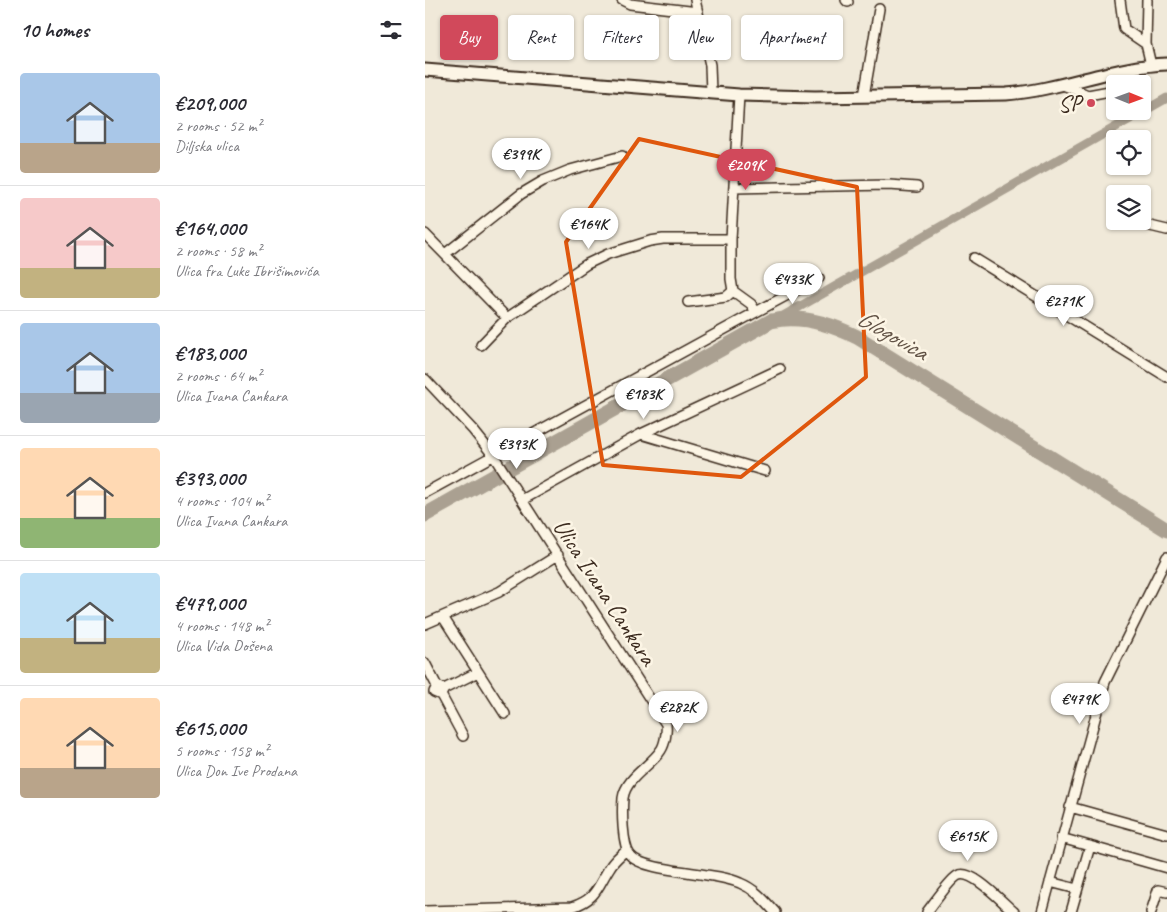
<!DOCTYPE html>
<meta charset="utf-8">
<style>
body{margin:0;font-family:Caveat,sans-serif;background:#f7f7f7;color:#2b2b33;height:100vh;display:flex;flex-direction:column;font-size:19px;white-space:nowrap}
*{box-sizing:border-box;margin:0}
p{font-size:16px;color:#7c7c81}
.icon{flex:none;width:28px;height:28px;fill:none;stroke:currentColor;stroke-width:2;stroke-linecap:round;stroke-linejoin:round}
.map{position:relative;flex:1;overflow:hidden}
.details{display:flex;flex-direction:column;background:#fff;width:425px}
.details>*{flex:none}
.top-card{position:absolute;left:15px;top:15px;width:475px;height:45px;display:flex;gap:10px}
.needle{width:32px;rotate:91deg}
.fabs{position:absolute;left:681px;top:75px;display:grid;gap:10px}
.fabs a{display:grid;place-items:center;width:45px;height:45px;border-radius:5px;background:#fff;box-shadow:0 1px 4px #0004;font-size:25px}
.price{position:absolute;translate:-50% -42px;padding:0 11px;border-radius:18px;background:#fff;color:#222;font-size:16px;line-height:32px;filter:drop-shadow(0 1px 2px #0008)}
.price::after{content:'';position:absolute;left:50%;top:30px;width:15px;height:11px;margin-left:-8px;background:inherit;clip-path:polygon(0 0,100% 0,50% 100%)}
.price.active{background:#d1495b;color:#fff}
ul{padding:0;list-style:none}
li{display:flex;align-items:center;gap:15px;height:125px;padding:0 20px}
li+li{border-top:1px solid #e1e1e2}
li span{display:grid;place-items:center;flex:none;width:140px;height:100px;border-radius:5px;color:#555}
li>.icon{margin-inline-start:auto}
span .icon{width:60px;height:60px;fill:#fffc;stroke-width:1}
li b{font-size:21px}
h2{display:flex;justify-content:space-between;align-items:center;height:60px;padding:0 20px;font-size:21px}
.tag{padding:0 18px;border-radius:5px;background:#fff;box-shadow:0 1px 4px #0004;font-size:18px;line-height:45px}
.tag.active{background:#d1495b;color:#fff}
main{display:flex;flex:1;min-height:0}
.map>svg:first-child{display:block}
</style>
<main>
<section class="details">
<h2>10 homes<svg class="icon" aria-label="filters" viewBox="0 0 24 24"><path d="M4 7h16M4 17h16"/><circle cx="9" cy="7" r="2"/><circle cx="15" cy="17" r="2"/></svg></h2>
<ul>
<li><span style="background:linear-gradient(#a9c7e8 70%,#b9a48a 0)"><svg class="icon" aria-label="home" viewBox="0 0 24 24"><path d="M3 11l9-7 9 7M6 9v11h12V9"/></svg></span><div><b>€209,000</b><p>2 rooms · 52 m²</p><p>Diljska ulica</p></div></li>
<li><span style="background:linear-gradient(#f6c9c9 70%,#c2b280 0)"><svg class="icon" aria-label="home" viewBox="0 0 24 24"><path d="M3 11l9-7 9 7M6 9v11h12V9"/></svg></span><div><b>€164,000</b><p>2 rooms · 58 m²</p><p>Ulica fra Luke Ibrišimovića</p></div></li>
<li><span style="background:linear-gradient(#a9c7e8 70%,#9aa5b1 0)"><svg class="icon" aria-label="home" viewBox="0 0 24 24"><path d="M3 11l9-7 9 7M6 9v11h12V9"/></svg></span><div><b>€183,000</b><p>2 rooms · 64 m²</p><p>Ulica Ivana Cankara</p></div></li>
<li><span style="background:linear-gradient(#ffd9b3 70%,#8fb573 0)"><svg class="icon" aria-label="home" viewBox="0 0 24 24"><path d="M3 11l9-7 9 7M6 9v11h12V9"/></svg></span><div><b>€393,000</b><p>4 rooms · 104 m²</p><p>Ulica Ivana Cankara</p></div></li>
<li><span style="background:linear-gradient(#bfe0f5 65%,#c2b280 0)"><svg class="icon" aria-label="home" viewBox="0 0 24 24"><path d="M3 11l9-7 9 7M6 9v11h12V9"/></svg></span><div><b>€479,000</b><p>4 rooms · 148 m²</p><p>Ulica Vida Došena</p></div></li>
<li><span style="background:linear-gradient(#ffd9b3 70%,#b9a48a 0)"><svg class="icon" aria-label="home" viewBox="0 0 24 24"><path d="M3 11l9-7 9 7M6 9v11h12V9"/></svg></span><div><b>€615,000</b><p>5 rooms · 158 m²</p><p>Ulica Don Ive Prodana</p></div></li>
</ul>
</section>
<div class="map">
<svg width="742" height="912" viewBox="0 0 742 912">
<rect width="100%" height="100%" fill="#f0e9d9"/>
<filter id="ink" filterUnits="userSpaceOnUse"><feTurbulence type="fractalNoise" baseFrequency=".02" numOctaves="2"/><feDisplacementMap in="SourceGraphic" scale="10" xChannelSelector="R" yChannelSelector="G"/><feConvolveMatrix kernelMatrix="1 2 1 2 8 2 1 2 1" color-interpolation-filters="sRGB"/></filter>
<g filter="url(#ink)">
<g fill="none" stroke-linecap="round" stroke-linejoin="round">
<path stroke="#aaa091" stroke-width="9" d="M 353,319 L 742,98"/>
<path stroke="#aaa091" stroke-width="15" d="M 0,515 L 346,321 C 375,314 406,324 432,337 L 742,530"/>
<defs>
<path id="minor" d="M 197,0 L 205,4 L 273,12
M 270,0 L 285,65 L 286,92
M 421,0 L 423,2
M 695,0 L 699,29 L 721,44
M 722,0 L 721,44 L 726,65
M 699,84 L 708,68
M 638,85 L 663,95 L 690,90
M 439,96 L 454,9
M 309,188 L 464,185 L 492,187
M 721,225 L 742,230
M 0,234 L 82,318
M 20,254 L 96,194 L 118,181 L 145,170 L 197,156
M 549,258 L 742,377
M 308,291 L 306,279 L 306,239 L 314,95
M 263,302 L 301,297 L 308,291
M 331,312 L 394,278
M 56,345 L 82,318 L 162,264 L 183,254 L 225,241 L 238,239 L 306,239
M 0,379 L 48,430 L 68,455 L 241,724 C 242,732 240,744 236,750 C 226,766 201,777 198,798 C 197,811 197,844 205,855 C 219,873 290,871 315,883 C 330,889 339,900 350,912
M 216,434 L 340,471
M 0,493 L 331,312 L 326,304 L 308,291
M 97,500 L 216,434 L 355,369
M 18,617 L 80,714
M 0,624 L 74,592 L 133,555
M 0,663 L 12,686
M 19,689 L 53,672
M 16,695 L 9,692 L 12,686 L 19,689 L 16,695 L 38,736
M 645,807 L 742,834
M 636,838 L 742,868
M 625,882 L 652,889
M 0,911 L 147,907 C 172,899 172,887 185,867 C 189,860 196,855 202,849
M 502,912 C 509,903 524,881 532,876 C 546,867 578,903 589,912
M 617,912 L 680,682 L 742,557
M 646,912 L 665,846
M 726,912 L 733,890 L 742,892"/>
<path id="major" d="M 0,70 L 314,95 L 390,97 L 581,94 C 636,90 688,66 742,64"/>
</defs>
<use href="#minor" stroke="#3b2a1e" stroke-width="12"/>
<use href="#major" stroke="#3b2a1e" stroke-width="15"/>
<use href="#minor" stroke="#fcf5e5" stroke-width="9"/>
<use href="#major" stroke="#fcf5e5" stroke-width="11"/>
</g>
</g>
<path fill="none" stroke="#df570d" stroke-width="4" stroke-linejoin="round" d="M 214,139 L 432,187 L 441,377 L 316,477 L 178,465 L 141,242 Z"/>
<circle fill="#d1495b" stroke="#fcf5e5" stroke-width="2" cx="666" cy="103" r="5"/>
<g text-anchor="middle" stroke-width="5" stroke-linejoin="round" paint-order="stroke">
<g font-size="24" fill="#3b2a1e" stroke="#fcf5e5" text-anchor="end">
<text x="656" y="111">SP</text>
</g>
<g font-size="24" fill="#3b2a1e" stroke="#fcf5e5">
<text transform="translate(180 592) rotate(57)" y="8">Ulica Ivana Cankara</text>
</g>
<g font-size="25" font-style="italic" fill="#625346" stroke="#fcf5e5">
<text transform="translate(468 334) rotate(30)" y="9">Glogovica</text>
</g>
</g>
</svg>
<div class="fabs">
<a><svg class="needle" viewBox="-14 -14 28 28"><path d="M0-13l5 13h-10z" fill="#e53935"/><path d="M0 13l5-13h-10z" fill="#7c7c81"/></svg></a>
<a><svg class="icon" aria-label="locate" viewBox="0 0 24 24"><circle cx="12" cy="12" r="6"/><path d="M12 2v4M12 18v4M2 12h4M18 12h4"/></svg></a>
<a><svg class="icon" aria-label="layers" viewBox="0 0 24 24"><path d="M12 4l9 5-9 5-9-5zM3 14l9 5 9-5"/></svg></a>
</div>
<b class="price" style="left:96px;top:180px">€399K</b>
<b class="price active" style="left:321px;top:191px">€209K</b>
<b class="price" style="left:164px;top:250px">€164K</b>
<b class="price" style="left:368px;top:305px">€433K</b>
<b class="price" style="left:639px;top:327px">€271K</b>
<b class="price" style="left:219px;top:420px">€183K</b>
<b class="price" style="left:92px;top:470px">€393K</b>
<b class="price" style="left:655px;top:725px">€479K</b>
<b class="price" style="left:253px;top:733px">€282K</b>
<b class="price" style="left:543px;top:862px">€615K</b>
<div class="top-card">
<a class="tag active">Buy</a>
<a class="tag">Rent</a>
<a class="tag">Filters</a>
<a class="tag">New</a>
<a class="tag">Apartment</a>
</div>
</div>
</main>
